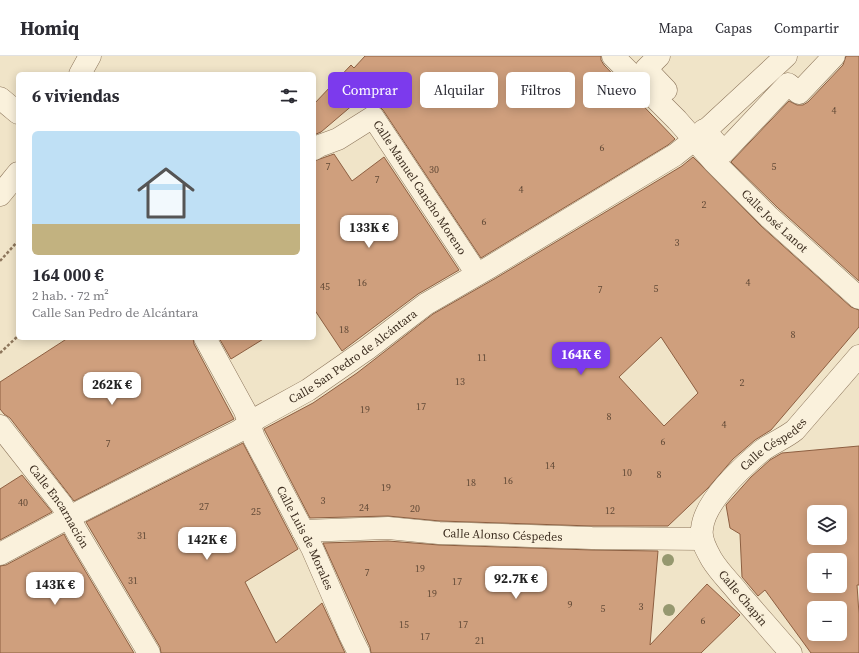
<!DOCTYPE html>
<html lang="es">
<meta charset="utf-8">
<style>
body{margin:0;font-family:"Source Serif 4",serif;background:#f7f7f7;color:#2b2b33;height:100vh;display:flex;flex-direction:column;font-size:15px;white-space:nowrap}
*{box-sizing:border-box;margin:0}
p{font-size:13px;color:#7c7c81}
.icon{flex:none;width:22px;height:22px;fill:none;stroke:currentColor;stroke-width:2;stroke-linecap:round;stroke-linejoin:round}
.map{position:relative;flex:1;overflow:hidden}
.details{position:absolute;left:16px;top:16px;width:300px;height:268px;display:flex;flex-direction:column;background:#fff;border-radius:6px;box-shadow:0 2px 10px #0003}
.details>*{flex:none}
.top-card{position:absolute;left:328px;top:16px;width:380px;height:36px;display:flex;gap:8px}
.fabs{position:absolute;left:807px;top:449px;display:grid;gap:8px}
.fabs a{display:grid;place-items:center;width:40px;height:40px;border-radius:6px;background:#fff;box-shadow:0 2px 10px #0003;font-size:20px}
.price{position:absolute;translate:-50% -34px;padding:0 9px;border-radius:8px;background:#fff;color:#222;font-size:13px;line-height:26px;filter:drop-shadow(0 1px 2px #0008)}
.price::after{content:'';position:absolute;left:50%;top:24px;width:12px;height:9px;margin-left:-6px;background:inherit;clip-path:polygon(0 0,100% 0,50% 100%)}
.price.current{background:#7c3aed;color:#fff}
ul{padding:0;list-style:none}
li{display:grid;align-content:center;gap:8px;height:212px;padding:0 16px}
li span{display:grid;place-items:center;height:124px;border-radius:6px;color:#555}
li>.icon{margin-inline-start:auto}
span .icon{width:72px;height:72px;fill:#fffc;stroke-width:1}
li b{font-size:17px}
h2{display:flex;justify-content:space-between;align-items:center;height:48px;padding:0 16px;font-size:17px}
.chip{padding:0 14px;border-radius:6px;background:#fff;box-shadow:0 2px 10px #0003;font-size:14px;line-height:36px}
.chip.current{background:#7c3aed;color:#fff}
header{display:flex;align-items:center;gap:24px;box-sizing:border-box;height:56px;padding:0 20px;background:#fff;border-bottom:1px solid #e1e1e2}
header strong{font-size:19px}
nav{display:flex;gap:22px;margin-inline-start:auto;font-size:14px}
.map>svg:first-child{display:block}
</style>
<header>
<strong>Homiq</strong>
<nav><a>Mapa</a><a>Capas</a><a>Compartir</a></nav>
</header>
<div class="map">
<svg width="859" height="597" viewBox="0 0 859 597">
<rect width="100%" height="100%" fill="#f0e4c8"/>
<path fill="#cf9f7d" stroke="#8d5f41" fill-rule="evenodd" d="M 365,0 L 601,0 L 601,4 L 604,9 L 675,83 L 668,89 L 481,202 L 383,54 L 374,45 L 369,49 L 361,42 L 321,76 L 314,79 L 314,48 L 351,9 L 354,12 Z
M 846,0 L 859,0 L 859,225 L 778,152 L 731,106 L 789,45 L 797,49 L 803,49 L 808,46 L 843,9 Z
M 334,98 L 352,125 L 384,101 L 459,214 L 418,238 L 342,295 L 314,253 L 314,105 Z
M 693,101 L 761,170 L 851,251 L 859,254 L 859,271 L 771,374 L 755,384 L 733,403 L 708,432 L 668,470 L 592,470 L 440,465 L 388,460 L 310,462 L 264,373 L 313,347 L 357,317 L 433,258 L 496,222 L 682,110 ZM 661,281 L 698,337 L 664,370 L 619,321 Z
M 68,282 L 193,282 L 194,288 L 234,363 L 74,445 L 10,362 L 4,358 L 0,353 L 0,326 Z
M 219,282 L 265,282 L 231,303 Z
M 243,387 L 298,493 L 245,526 L 276,587 L 322,547 L 345,597 L 161,597 L 160,591 L 86,466 Z
M 859,390 L 859,529 L 857,529 L 859,558 L 859,597 L 811,597 L 765,534 L 758,540 L 742,521 L 740,478 L 730,472 L 726,449 L 751,421 L 770,404 L 782,397 ZM 814,456 L 840,456 L 840,482 L 814,482 ZM 814,504 L 840,504 L 840,530 L 814,530 ZM 814,552 L 840,552 L 840,578 L 814,578 Z
M 22,419 L 52,456 L 0,484 L 0,433 Z
M 64,478 L 67,484 L 134,597 L 0,597 L 0,510 L 6,509 Z
M 388,485 L 439,489 L 592,494 L 658,495 L 650,589 L 707,528 L 740,559 L 701,597 L 371,597 L 370,591 L 323,487 Z"/>
<g fill="none" stroke-linecap="round" stroke-linejoin="round">
<defs>
<g id="minor">
<path id="s1" d="M 613,0 L 677,64 L 714,106 L 769,161 L 859,242"/>
<path d="M 659,0 L 646,13 L 666,34"/>
<path d="M 80,18 L 90,0"/>
<path d="M 0,42 L 18,57"/>
<path d="M 704,74 L 724,96 L 788,28 L 799,37 L 834,0"/>
<path id="s2" d="M 314,93 L 319,90 L 338,83 L 373,61 L 477,218"/>
<path d="M 0,139 L 18,117"/>
<path id="s3" d="M 205,282 L 245,355 L 254,382 L 312,492 L 350,579 L 359,597"/>
<path id="s4" d="M 0,370 L 62,449 L 78,478 L 149,597"/>
<path id="s5" d="M 303,475 L 388,472 L 439,477 L 592,482 L 702,483"/>
<path id="s6" d="M 0,498 L 69,461 L 239,375 L 259,361 L 308,334 L 367,293 L 426,248 L 490,211 L 675,99 L 705,75 L 786,0"/>
<path id="s7" d="M 791,597 C 774,578 758,559 741,540 C 732,528 720,517 712,504 C 707,495 700,484 702,473 C 704,447 739,414 759,397 C 769,388 784,383 795,374 L 859,300"/>
</g>
</defs>
<use href="#minor" stroke="#8d765c" stroke-width="23"/>
<path stroke="#8d765c" stroke-width="2.5" stroke-dasharray="3 2" stroke-linecap="butt" d="M 0,205 L 18,185
M 0,297 L 18,280"/>
<use href="#minor" stroke="#faf1dc" stroke-width="22"/>
</g>
<g fill="#96986f">
<circle cx="668" cy="504" r="6"/>
<circle cx="669" cy="554" r="6"/>
</g>
<g text-anchor="middle" stroke-width="3.5" stroke-linejoin="round" paint-order="stroke">
<g font-size="10" fill="#624a37">
<text x="834" y="58">4</text>
<text x="602" y="95">6</text>
<text x="328" y="114">7</text>
<text x="774" y="114">5</text>
<text x="434" y="117">30</text>
<text x="377" y="127">7</text>
<text x="521" y="137">4</text>
<text x="704" y="152">2</text>
<text x="484" y="169">6</text>
<text x="677" y="190">3</text>
<text x="362" y="230">16</text>
<text x="748" y="230">4</text>
<text x="325" y="234">45</text>
<text x="656" y="236">5</text>
<text x="600" y="237">7</text>
<text x="344" y="277">18</text>
<text x="793" y="282">8</text>
<text x="482" y="305">11</text>
<text x="460" y="329">13</text>
<text x="742" y="330">2</text>
<text x="421" y="354">17</text>
<text x="365" y="357">19</text>
<text x="609" y="364">8</text>
<text x="724" y="372">4</text>
<text x="663" y="389">6</text>
<text x="108" y="391">7</text>
<text x="550" y="413">14</text>
<text x="627" y="420">10</text>
<text x="659" y="422">8</text>
<text x="508" y="428">16</text>
<text x="471" y="430">18</text>
<text x="386" y="435">19</text>
<text x="323" y="448">3</text>
<text x="23" y="450">40</text>
<text x="204" y="454">27</text>
<text x="364" y="455">24</text>
<text x="415" y="456">20</text>
<text x="610" y="458">12</text>
<text x="256" y="459">25</text>
<text x="142" y="483">31</text>
<text x="420" y="516">19</text>
<text x="367" y="520">7</text>
<text x="133" y="528">31</text>
<text x="457" y="529">17</text>
<text x="432" y="541">19</text>
<text x="570" y="552">9</text>
<text x="641" y="554">3</text>
<text x="603" y="556">5</text>
<text x="703" y="568">6</text>
<text x="404" y="572">15</text>
<text x="463" y="572">17</text>
<text x="425" y="584">17</text>
<text x="480" y="588">21</text>
</g>
<g font-size="12" fill="#3d2e20" stroke="#f7eed8">
<text dy="4" stroke="none"><textPath href="#s2" startOffset="152">Calle Manuel Cancho Moreno</textPath></text>
<text dy="4" stroke="none"><textPath href="#s1" startOffset="231">Calle José Lanot</textPath></text>
<text dy="4" stroke="none"><textPath href="#s6" startOffset="405">Calle San Pedro de Alcántara</textPath></text>
<text dy="4" stroke="none"><textPath href="#s7" startOffset="269">Calle Céspedes</textPath></text>
<text dy="4" stroke="none"><textPath href="#s4" startOffset="100">Calle Encarnación</textPath></text>
<text dy="4" stroke="none"><textPath href="#s5" startOffset="200">Calle Alonso Céspedes</textPath></text>
<text dy="4" stroke="none"><textPath href="#s3" startOffset="224">Calle Luis de Morales</textPath></text>
<text transform="translate(743 542) rotate(50)" y="4">Calle Chapín</text>
</g>
</g>
</svg>
<div class="fabs">
<a><svg class="icon" aria-label="layers" viewBox="0 0 24 24"><path d="M12 4l9 5-9 5-9-5zM3 14l9 5 9-5"/></svg></a>
<a>+</a>
<a>−</a>
</div>
<b class="price" style="left:369px;top:193px">133K €</b>
<b class="price current" style="left:581px;top:320px">164K €</b>
<b class="price" style="left:112px;top:350px">262K €</b>
<b class="price" style="left:207px;top:505px">142K €</b>
<b class="price" style="left:516px;top:544px">92.7K €</b>
<b class="price" style="left:55px;top:550px">143K €</b>
<div class="top-card">
<a class="chip current">Comprar</a>
<a class="chip">Alquilar</a>
<a class="chip">Filtros</a>
<a class="chip">Nuevo</a>
</div>
<section class="details">
<h2>6 viviendas<svg class="icon" aria-label="filters" viewBox="0 0 24 24"><path d="M4 7h16M4 17h16"/><circle cx="9" cy="7" r="2"/><circle cx="15" cy="17" r="2"/></svg></h2>
<ul>
<li><span style="background:linear-gradient(#bfe0f5 75%,#c2b280 0)"><svg class="icon" aria-label="home" viewBox="0 0 24 24"><path d="M3 11l9-7 9 7M6 9v11h12V9"/></svg></span><div><b>164 000 €</b><p>2 hab. · 72 m²</p><p>Calle San Pedro de Alcántara</p></div></li>
</ul>
</section>
</div>
